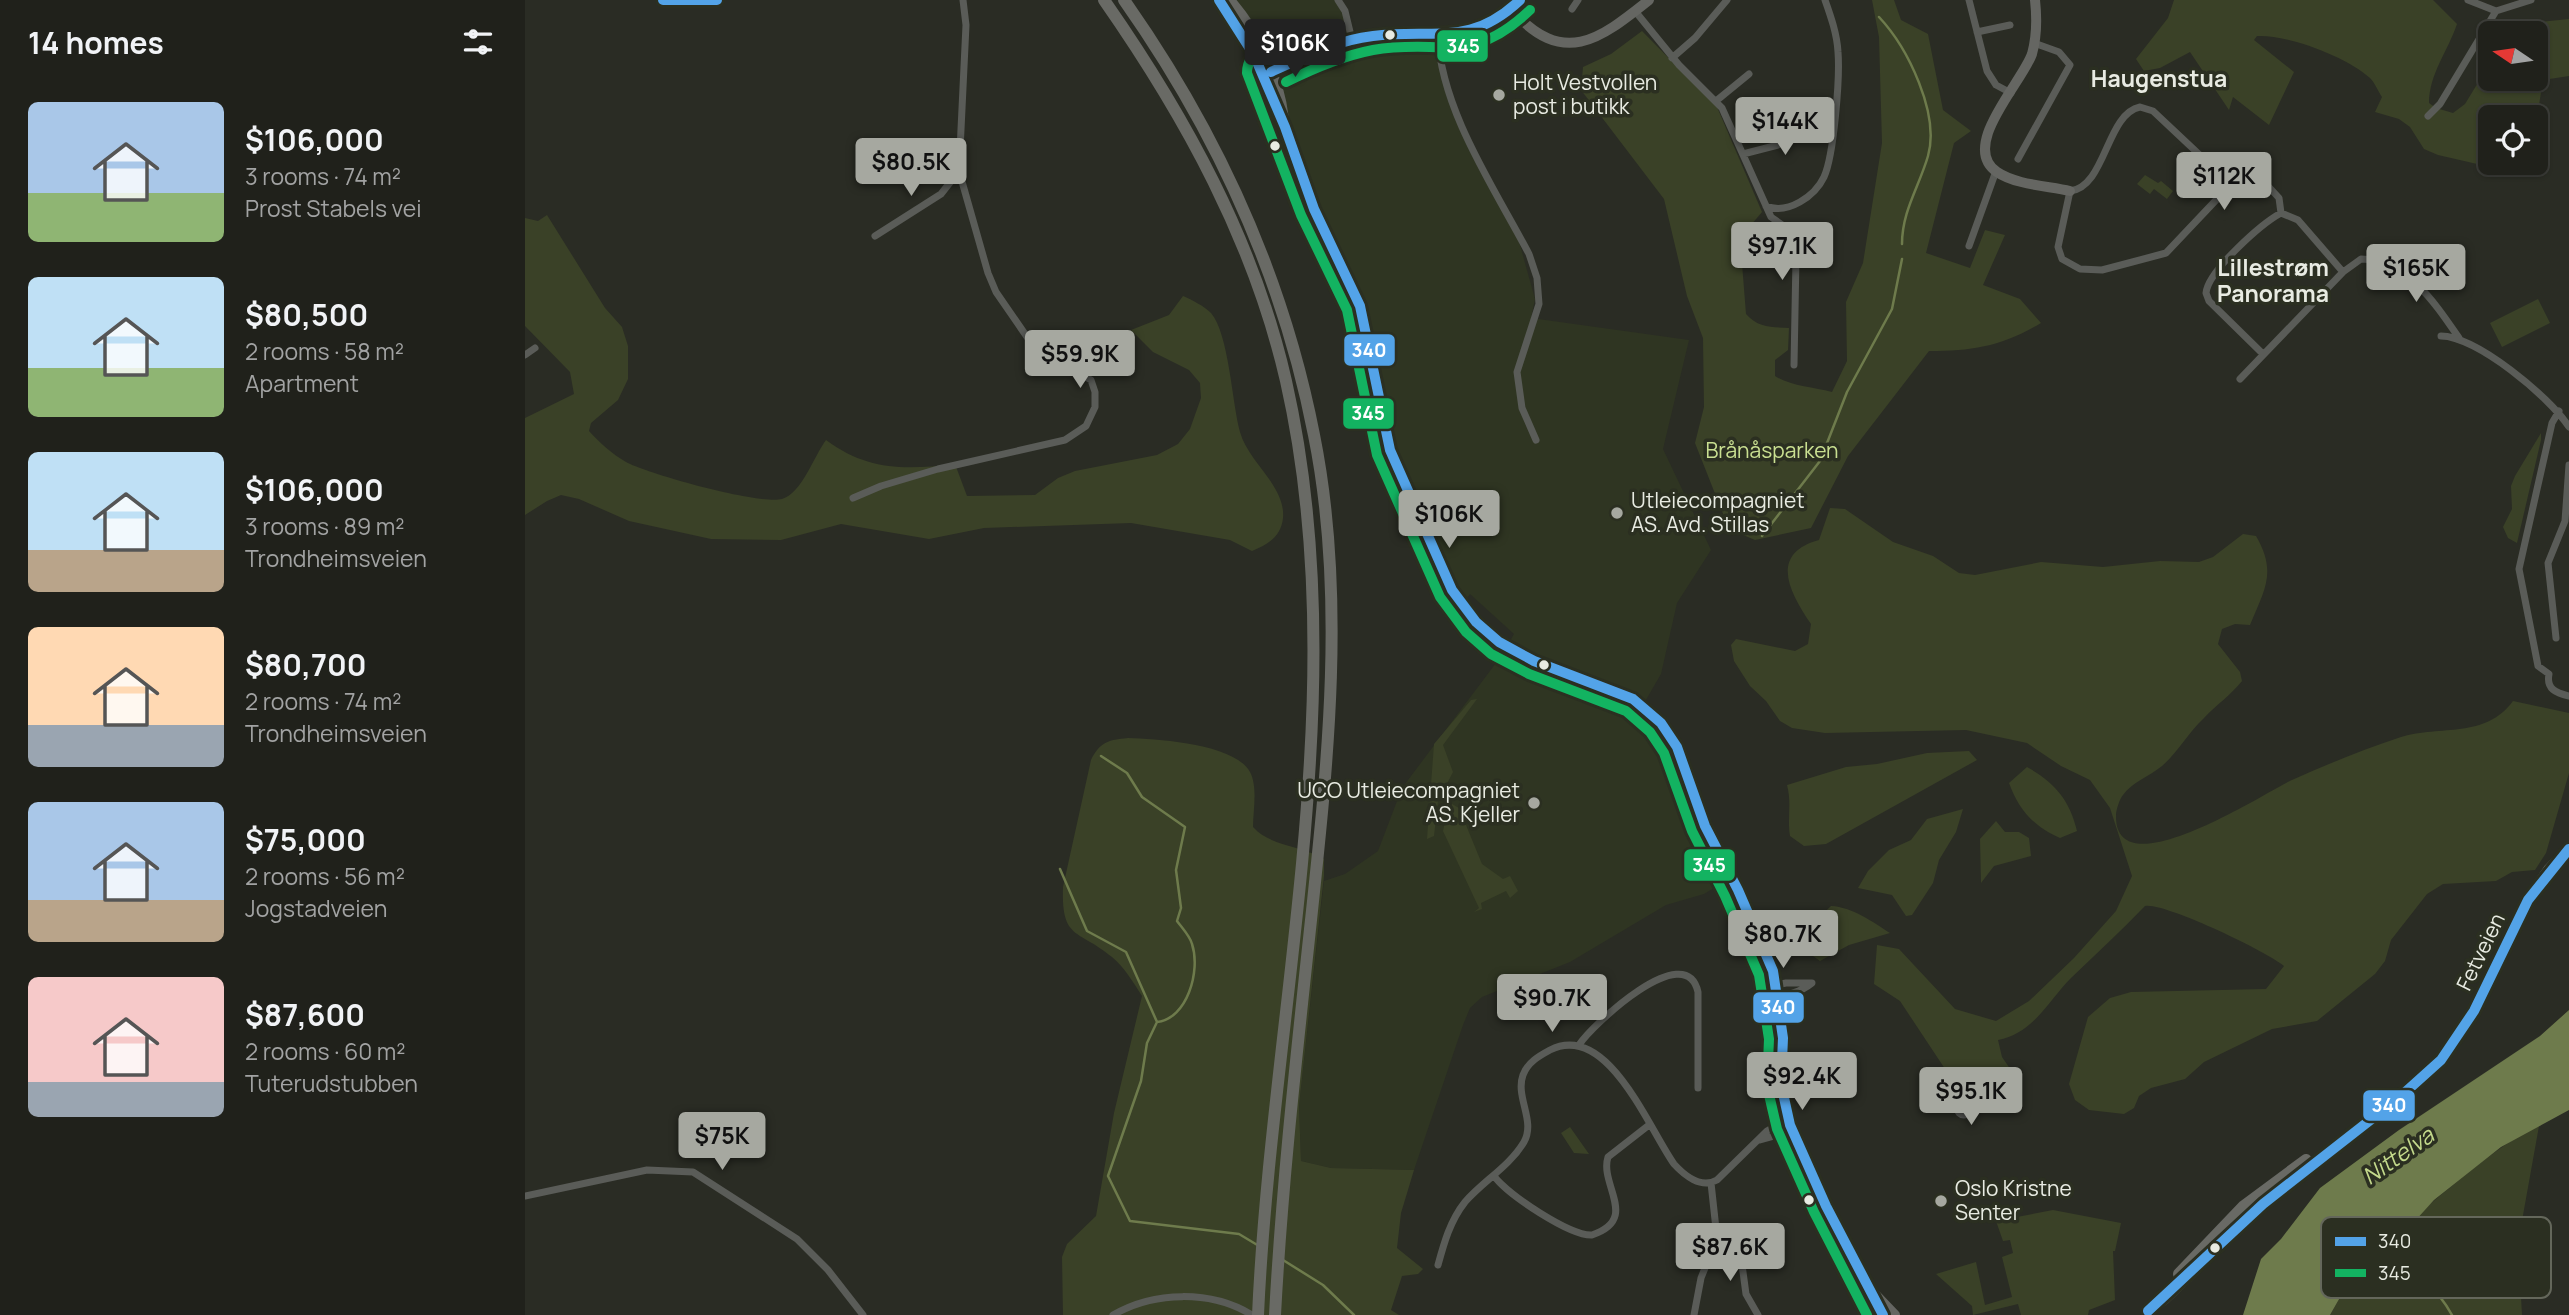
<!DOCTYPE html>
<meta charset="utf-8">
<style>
body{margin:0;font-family:Manrope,sans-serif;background:#2d2e28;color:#f1f3f6;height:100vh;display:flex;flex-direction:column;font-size:26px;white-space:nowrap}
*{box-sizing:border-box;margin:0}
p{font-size:23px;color:#a2a3a3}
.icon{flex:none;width:38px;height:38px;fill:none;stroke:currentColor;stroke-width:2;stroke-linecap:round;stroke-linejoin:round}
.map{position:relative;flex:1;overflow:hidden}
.details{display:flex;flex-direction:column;background:#20211b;width:525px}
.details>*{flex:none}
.needle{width:46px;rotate:283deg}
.controls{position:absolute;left:1953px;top:21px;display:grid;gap:14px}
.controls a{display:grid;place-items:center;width:70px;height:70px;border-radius:10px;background:#20211b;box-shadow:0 2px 5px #0004,0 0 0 2px #3d3e3a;font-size:35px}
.price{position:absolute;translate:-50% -60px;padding:0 16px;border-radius:7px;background:#a6a8a0;color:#111;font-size:23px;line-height:46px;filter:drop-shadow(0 2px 4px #0008)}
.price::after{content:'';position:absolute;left:50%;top:42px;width:21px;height:16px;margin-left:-10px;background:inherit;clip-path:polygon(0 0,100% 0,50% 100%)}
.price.current{background:#222;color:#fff}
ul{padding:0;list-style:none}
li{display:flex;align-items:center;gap:21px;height:175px;padding:0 28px}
li span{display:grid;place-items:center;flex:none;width:196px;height:140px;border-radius:10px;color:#555}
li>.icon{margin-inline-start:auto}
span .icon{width:84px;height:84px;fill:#fffc;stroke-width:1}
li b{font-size:30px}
h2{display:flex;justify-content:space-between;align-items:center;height:84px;padding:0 28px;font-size:30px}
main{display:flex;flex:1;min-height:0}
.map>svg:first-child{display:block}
</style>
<main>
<section class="details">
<h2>14 homes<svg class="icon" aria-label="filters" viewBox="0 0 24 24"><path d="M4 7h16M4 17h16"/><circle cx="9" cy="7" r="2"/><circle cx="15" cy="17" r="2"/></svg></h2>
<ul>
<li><span style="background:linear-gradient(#a9c7e8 65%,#8fb573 0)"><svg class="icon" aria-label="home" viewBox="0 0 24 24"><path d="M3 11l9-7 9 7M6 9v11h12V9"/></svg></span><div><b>$106,000</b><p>3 rooms · 74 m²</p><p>Prost Stabels vei</p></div></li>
<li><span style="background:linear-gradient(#bfe0f5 65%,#8fb573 0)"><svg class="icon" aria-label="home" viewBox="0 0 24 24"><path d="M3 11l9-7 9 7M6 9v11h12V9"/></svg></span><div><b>$80,500</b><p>2 rooms · 58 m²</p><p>Apartment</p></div></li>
<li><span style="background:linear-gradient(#bfe0f5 70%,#b9a48a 0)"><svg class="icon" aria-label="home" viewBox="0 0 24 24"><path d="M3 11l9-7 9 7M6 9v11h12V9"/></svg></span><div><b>$106,000</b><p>3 rooms · 89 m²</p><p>Trondheimsveien</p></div></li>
<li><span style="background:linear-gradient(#ffd9b3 70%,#9aa5b1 0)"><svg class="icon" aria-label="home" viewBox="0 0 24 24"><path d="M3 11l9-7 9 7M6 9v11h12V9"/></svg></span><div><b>$80,700</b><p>2 rooms · 74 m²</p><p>Trondheimsveien</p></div></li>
<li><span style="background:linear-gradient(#a9c7e8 70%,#b9a48a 0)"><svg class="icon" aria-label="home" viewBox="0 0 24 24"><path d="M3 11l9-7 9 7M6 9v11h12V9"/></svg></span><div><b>$75,000</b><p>2 rooms · 56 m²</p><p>Jogstadveien</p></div></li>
<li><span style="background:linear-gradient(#f6c9c9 75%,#9aa5b1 0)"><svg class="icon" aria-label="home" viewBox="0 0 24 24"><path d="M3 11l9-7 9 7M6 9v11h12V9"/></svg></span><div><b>$87,600</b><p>2 rooms · 60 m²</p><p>Tuterudstubben</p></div></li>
</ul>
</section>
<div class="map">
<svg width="2044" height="1315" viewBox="0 0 2044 1315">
<rect width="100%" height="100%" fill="#2a2c24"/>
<path fill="#2f3522" d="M 700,0 L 810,0 L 833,40 L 908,35 L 930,106 L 949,152 L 990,227 L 1010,299 L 1006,318 L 1164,340 L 1138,449 L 1186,550 L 1152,603 L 1136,674 L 1118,705 L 1139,724 L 1209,876 L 1179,894 L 1141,905 L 1045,962 L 957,997 L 945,1008 L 938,1025 L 889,1170 L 806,1168 L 776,1161 L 774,1106 L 799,881 L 820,874 L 853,851 L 877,788 L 977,655 L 989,634 L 945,594 L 936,606 L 863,446 L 839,315 L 791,210 L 747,73 L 724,26 Z"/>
<path fill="#3a4127" d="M 1347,0 L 1369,0 L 1376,20 L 1403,34 L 1418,110 L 1446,131 L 1429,143 L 1401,253 L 1445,268 L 1460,230 L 1480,235 L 1458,285 L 1495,299 L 1516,323 C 1477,346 1449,351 1404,351 L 1323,456 L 1286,528 L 1230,540 L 1204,529 L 1170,443 L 1179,407 L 1178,338 L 1162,296 L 1139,199 L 1056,90 L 1058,67 L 1086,54 L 1117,31 L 1192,107 L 1237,212 L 1215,238 L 1221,314 C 1233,328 1247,327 1264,328 L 1263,350 L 1250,360 L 1250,376 C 1265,386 1288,387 1307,392 L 1322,361 L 1321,302 L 1338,263 L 1357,143 L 1354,37 Z
M 1649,0 L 1908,0 L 1932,24 C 1923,51 1904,74 1904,103 L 1911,108 L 1928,113 L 1940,104 L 1965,63 L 1965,79 L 2011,79 L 2011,33 L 1982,33 L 1997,24 L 2044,19 L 2044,76 L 2018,80 L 2011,124 L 2011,117 L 1965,117 L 1965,163 L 1990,163 L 1987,172 L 1913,155 L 1899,149 L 1885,127 L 1874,119 L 1850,112 L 1857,97 C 1853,91 1850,83 1845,78 C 1822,57 1762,34 1732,36 L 1729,40 L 1769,72 L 1744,125 L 1708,97 L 1704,110 L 1665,52 L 1635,68 L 1619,71 L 1611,59 L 1643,18 Z
M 1262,123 L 1301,126 L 1300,132 L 1258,146 L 1257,139 L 1262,137 L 1259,124 Z
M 1620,175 L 1633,183 L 1636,181 L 1648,191 L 1642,199 L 1629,189 L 1625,194 L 1612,184 Z
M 22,215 L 80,308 L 97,327 L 103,346 L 103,379 L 93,400 L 66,423 L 64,431 C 75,443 87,454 101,462 C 123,474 234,505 257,499 C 277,493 289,456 301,440 C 343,471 380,470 430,464 L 442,496 L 510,495 L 533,478 L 550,471 L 632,455 L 653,444 L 665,429 L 676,398 L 675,383 L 664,370 L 628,352 L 606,330 L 644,315 L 658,296 C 667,300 679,306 686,313 C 704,334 707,403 715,432 C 723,462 761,486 758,518 C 756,537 743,544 727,551 L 705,540 L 606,523 L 459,528 L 404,539 L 316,524 L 256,540 L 186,539 L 104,521 L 54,499 L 36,495 L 22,501 L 0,515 L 0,418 L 49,394 L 45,372 L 0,326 L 0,218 L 13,221 Z
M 2013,299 L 2025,323 L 1977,347 L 1965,323 Z
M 2016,433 L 2016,440 L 1992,543 L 1983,538 L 1978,527 L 1987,509 L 1986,486 L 1990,476 Z
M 1305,508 L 1320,509 L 1368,542 L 1408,556 L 1434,573 L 1450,575 L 1516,562 L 1578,567 L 1635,561 L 1674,562 L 1688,557 L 1718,534 L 1731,536 C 1752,572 1740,589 1725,625 L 1710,624 L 1697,629 L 1693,644 L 1715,672 L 1717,681 C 1706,695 1691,705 1679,718 C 1663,733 1653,752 1637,766 C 1625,776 1607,782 1598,795 C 1595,798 1591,810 1591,815 C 1589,892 1742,791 1767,780 C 1803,764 1839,749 1876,737 C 1916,725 1960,739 1988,701 L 2044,713 L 2044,773 L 2021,853 L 2010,870 L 1987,872 L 1971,881 L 1918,884 L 1902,894 L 1866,940 L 1860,961 L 1850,974 L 1792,1021 L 1747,1029 L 1679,1062 L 1660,1079 L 1626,1088 L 1614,1096 L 1609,1108 L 1599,1114 L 1564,1110 L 1550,1100 L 1544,1084 L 1563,1017 L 1585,998 L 1606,992 L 1741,989 L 1759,966 C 1743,952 1639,902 1620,906 C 1597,930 1571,954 1546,978 C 1523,1001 1509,1033 1473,1040 L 1477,1057 L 1490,1076 L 1479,1104 L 1457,1100 L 1428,1081 L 1375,1001 L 1349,984 L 1352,945 L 1374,949 L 1430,1009 L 1471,1021 L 1504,1001 L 1549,958 L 1591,911 L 1607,876 L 1585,808 L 1565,780 L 1536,766 L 1502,743 L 1441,730 L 1300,733 L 1267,728 L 1255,721 L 1241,701 L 1225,686 L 1209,661 L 1206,645 L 1211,639 L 1270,651 L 1283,644 L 1286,624 C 1265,593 1243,554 1294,540 Z
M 952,699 L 918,745 L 928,772 L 913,801 L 909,836 L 902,839 L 909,744 L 946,700 Z
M 603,738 C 634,739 710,744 725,772 C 733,787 728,811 728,827 C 746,847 776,845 799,859 L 799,876 L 774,1106 L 776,1161 L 806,1168 L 889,1170 L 876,1213 L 872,1248 L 898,1269 L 893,1274 L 877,1276 L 866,1310 L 874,1315 L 538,1315 L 537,1257 L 542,1244 L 571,1216 L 589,1113 L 617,996 C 608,982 600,968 587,957 C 554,929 536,941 538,887 L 566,760 C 575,742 583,740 603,738 Z
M 1444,751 L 1452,760 L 1301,844 L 1279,846 L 1265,836 C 1262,817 1267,804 1262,785 L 1321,767 L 1352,764 L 1402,753 Z
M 1502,767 C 1529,782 1545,800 1552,831 L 1535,838 C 1508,826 1494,810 1484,783 Z
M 927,804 L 934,808 L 957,864 L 978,879 L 985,876 L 993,891 L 985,898 L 981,891 L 956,903 L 957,909 L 949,912 L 954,908 L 918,831 L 923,807 Z
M 1438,809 L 1431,832 L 1414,860 L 1408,883 L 1387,915 L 1381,916 L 1367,895 L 1333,888 L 1343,871 L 1364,850 L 1386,840 L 1402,819 Z
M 1471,821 L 1480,832 L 1494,832 L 1504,838 L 1506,856 L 1469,866 L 1456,883 L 1455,839 Z
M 1306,906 C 1327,907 1348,922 1365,933 L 1324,945 L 1295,961 L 1288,956 C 1289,935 1290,920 1306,906 Z
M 2014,1126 L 1993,1243 L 1997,1315 L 1805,1315 L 1837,1259 L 1869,1262 C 1858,1255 1859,1245 1863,1233 C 1889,1227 1892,1214 1911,1199 C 1937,1178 1984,1137 2014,1126 Z
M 1045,1127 L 1064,1154 L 1049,1153 L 1036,1133 Z
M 1528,1210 L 1596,1223 L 1590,1251 L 1588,1251 L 1590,1300 L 1564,1310 L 1563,1315 L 1496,1315 L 1493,1304 L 1448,1315 L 1447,1306 L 1411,1274 L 1451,1262 L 1460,1305 L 1487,1297 L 1477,1257 L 1488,1253 L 1485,1240 L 1478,1241 L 1471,1221 Z"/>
<path fill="#6e7b4c" d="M 2044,1010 L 2044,1110 L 1976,1147 L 1909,1200 L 1889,1222 L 1863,1233 C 1859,1245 1858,1255 1869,1262 L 1866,1265 L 1837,1259 L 1805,1315 L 1718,1315 L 1736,1259 L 1756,1239 L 1795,1188 L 1874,1130 L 2015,1036 Z"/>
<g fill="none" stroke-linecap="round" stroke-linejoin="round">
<path stroke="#6e7b4c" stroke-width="2.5" d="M 1354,17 C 1383,48 1415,114 1403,156 C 1394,187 1377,211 1377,244
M 1237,536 L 1295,461 L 1322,392 L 1367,309 L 1377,259
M 576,756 L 602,773 L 617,797 L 660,827 L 651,870 L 656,908 L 652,921 C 657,928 665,936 667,944 C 676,971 662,1019 632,1022
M 535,869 L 562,931 L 601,952 L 632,1022
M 632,1022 L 622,1043 L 616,1081 L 583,1176 L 605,1221 L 714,1234 L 734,1246
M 758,1260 L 798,1285 L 829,1315
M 1866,1261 C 1894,1274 1912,1288 1927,1315"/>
<path stroke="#5a5c58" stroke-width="7" d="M 813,0 L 820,11 L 827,40
M 1444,0 L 1462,71 L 1471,85 L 1486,93
M 1943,0 L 1971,11 L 2006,0
M 1047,9 L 1053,0
M 1110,11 L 1154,65 L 1197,108 L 1246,217 L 1263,229 L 1268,237 L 1271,257 L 1269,365
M 1452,32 L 1485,25
M 913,36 C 916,110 970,189 1004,254 L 1012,278 L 1014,304 L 992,372 L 997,408 L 1011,440
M 1147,58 L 1170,38 L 1202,0
M 1191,101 L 1224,74
M 1615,107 L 1628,111 L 1695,174 L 1699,180 L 1693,198 L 1641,253 L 1577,270 L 1555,269 L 1537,259 L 1533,247 L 1545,191 C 1581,187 1581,114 1615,107 Z
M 1903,116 L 1915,104 L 1971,11
M 1218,154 L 1253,145 L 1251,123
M 1493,159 L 1545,65 L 1534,52 L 1509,43
M 1743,186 L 1754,198 L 1756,213
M 1241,206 C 1263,215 1290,196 1299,177 C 1309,155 1315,77 1313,52 C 1312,34 1306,17 1300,0
M 350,236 L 416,194 L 434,171
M 1444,246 L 1471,171
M 1271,257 L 1301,261
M 1916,336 C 1951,336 2025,397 2044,427
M 1738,354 L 1684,301 L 1681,293 C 1683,271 1736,224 1756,213 L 1773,220 L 1818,272
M 0,355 L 10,348
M 1715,379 L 1818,272 L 1836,259 C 1882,260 1910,303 1934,338
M 2034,411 L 2027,423 L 1994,569 L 2013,666 L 2024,674 C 2021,689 2031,693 2044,696
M 328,498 L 356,486 L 413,469 L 540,440 L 561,426 L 570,407 L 570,392 L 566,380 L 511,350 L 471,292 L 463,273 L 434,171 L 441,25 L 438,0
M 2031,638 L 2023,563 L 2040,521 L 2044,465
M 1261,983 L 1287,983 C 1276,992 1257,999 1243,993 L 1251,985 Z
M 1054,1045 C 1067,1025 1161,937 1173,992 L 1173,1088
M1432 1108a7 7 0 1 1 14 0a7 7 0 1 1-14 0Z
M 1235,1140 L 1267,1131
M 969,1176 C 983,1195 1045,1236 1067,1235 C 1115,1219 1074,1185 1083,1157 L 1124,1125
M 0,1196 L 122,1170 L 168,1172 L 272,1239 L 303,1270 L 338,1315
M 1192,1238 L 1215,1250 L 1221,1294 L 1233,1315
M 913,1265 C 919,1243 925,1221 940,1202 C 958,1181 984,1167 999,1142 C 1011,1121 990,1097 998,1075 C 1003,1062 1014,1056 1025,1050 C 1082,1021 1123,1127 1149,1164 C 1159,1175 1176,1189 1192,1180 L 1242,1131 L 1263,1119
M 588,1315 C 629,1291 686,1290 727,1315
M 1169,1315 L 1176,1278 L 1192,1238 L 1186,1183"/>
<path stroke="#656662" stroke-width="10" d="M 138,0 L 192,0
M 694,0 L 729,55 L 760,127 L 789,209 L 835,306 L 853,404 L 865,450 L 927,590 L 951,622 L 974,642 L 1009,661 L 1108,699 L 1136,723 L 1152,747 L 1180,826 L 1213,890 L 1248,971 L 1258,1038 L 1256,1084 L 1265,1125 L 1301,1206 L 1358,1315
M 705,0 C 733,32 754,76 759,119
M 1510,0 C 1512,18 1512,36 1507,54 C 1497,83 1434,146 1472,172 C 1491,185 1524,186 1545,191
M 986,9 C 1038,68 1074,40 1124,0
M 740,63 L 756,57 L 776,57
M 736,70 C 752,75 788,52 806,46 C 825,40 845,35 864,34 C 914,33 958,42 995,0
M 1231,939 L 1254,1058
M 1347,1291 L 1370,1315"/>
<path stroke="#696a65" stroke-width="12" d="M 579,0 C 660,116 729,241 761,381 C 831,690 747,1004 733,1315
M 599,0 C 692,132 758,276 789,435 C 821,594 803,761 786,920 C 772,1051 757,1183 750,1315
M 1654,1274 L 1719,1206 L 1781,1160
M 1623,1311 L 1640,1298 L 1738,1204 L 1876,1096 L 1916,1060 L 1949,1011 L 2003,900 L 2024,870 L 2044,849"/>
<defs>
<path id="bus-1" d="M 138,0 L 192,0
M 694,0 L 729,55 L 760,127 L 789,209 L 835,306 L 865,450 L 927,590 L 951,622 L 974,642 L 1009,661 L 1108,699 L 1136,723 L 1152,747 L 1180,826 L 1213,890 L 1248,971 L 1258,1038 L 1256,1084 L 1265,1125 L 1301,1206 L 1358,1315
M 746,72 C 778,57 812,40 848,36 C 910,28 944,48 995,0
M 1623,1311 L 1738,1204 L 1876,1096 L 1916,1060 L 1949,1011 L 2003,900 L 2044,849"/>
<path id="bus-2" d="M 775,43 C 755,44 722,46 722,73 L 776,215 L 822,310 L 852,455 L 915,597 L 941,632 L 966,654 L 1004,674 L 1101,711 L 1125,732 L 1139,753 L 1167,831 L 1200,896 L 1234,975 L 1244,1039 L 1242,1086 L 1252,1129 L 1289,1212 L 1342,1315
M 761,82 C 789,68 817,56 848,50 C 916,38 945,67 1005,10"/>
</defs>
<use href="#bus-1" stroke="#2b2f21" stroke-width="16"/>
<use href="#bus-2" stroke="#2b2f21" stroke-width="16"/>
<use href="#bus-1" stroke="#53a3e8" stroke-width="10"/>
<use href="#bus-2" stroke="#13b361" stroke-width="10"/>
</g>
<g fill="#e8ebe2" stroke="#2b2f21" stroke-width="2.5">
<circle cx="865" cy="35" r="6"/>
<circle cx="750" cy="146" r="6"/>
<circle cx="1019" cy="665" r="6"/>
<circle cx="1284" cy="1200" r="6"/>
<circle cx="1690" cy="1248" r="6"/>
</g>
<g fill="#a6a8a0" stroke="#2b2f21" stroke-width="2.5">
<circle cx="974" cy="95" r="7"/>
<circle cx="1092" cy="513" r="7"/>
<circle cx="1009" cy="803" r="7"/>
<circle cx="1416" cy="1201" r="7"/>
</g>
<g text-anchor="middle" stroke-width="7" stroke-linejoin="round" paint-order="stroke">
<g font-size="21" fill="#e8ebe2" stroke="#2b2f21" text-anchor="start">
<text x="988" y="90">Holt Vestvollen<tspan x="988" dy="24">post i butikk</tspan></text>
<text x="1106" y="508">Utleiecompagniet<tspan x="1106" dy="24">AS. Avd. Stillas</tspan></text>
<text x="995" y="798" text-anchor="end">UCO Utleiecompagniet<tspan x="995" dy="24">AS. Kjeller</tspan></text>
<text x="1430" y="1196">Oslo Kristne<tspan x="1430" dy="24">Senter</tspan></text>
</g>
<g font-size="21" fill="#c9df91" stroke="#2b2f21">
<text x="1247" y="458">Brånåsparken</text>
</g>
<g font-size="21" fill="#e8ebe2" stroke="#2b2f21">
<text transform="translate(1956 952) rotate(-64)" y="7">Fetveien</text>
</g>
<g font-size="23" font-weight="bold" fill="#e8ebe2" stroke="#2b2f21">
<text x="1634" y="87">Haugenstua</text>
<text x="1748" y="276">Lillestrøm<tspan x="1748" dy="26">Panorama</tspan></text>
</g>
<g font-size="23" font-style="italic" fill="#c3d98b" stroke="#2b2f21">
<text transform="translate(1873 1156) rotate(-35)" y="8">Nittelva</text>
</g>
</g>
<rect x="1796" y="1217" width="230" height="81" rx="10" fill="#2b2f21" stroke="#64675b" stroke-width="2"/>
<rect x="1810" y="1237" width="31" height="9" fill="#53a3e8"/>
<rect x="1810" y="1269" width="31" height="8" fill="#13b361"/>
<g font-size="19" fill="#e8ebe2">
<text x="1853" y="1248">340</text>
<text x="1853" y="1280">345</text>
</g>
<g stroke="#2b2f21" stroke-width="2.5">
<rect x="911" y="29" width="53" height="34" rx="7" fill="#13b361"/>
<rect x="818" y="333" width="53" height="34" rx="7" fill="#53a3e8"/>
<rect x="817" y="397" width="53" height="33" rx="7" fill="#13b361"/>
<rect x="1158" y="848" width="53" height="34" rx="7" fill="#13b361"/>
<rect x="1227" y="991" width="53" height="33" rx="7" fill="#53a3e8"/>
<rect x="1837" y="1089" width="54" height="33" rx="7" fill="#53a3e8"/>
</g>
<g font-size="19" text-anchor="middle" font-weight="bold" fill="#fff">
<text x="938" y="53">345</text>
<text x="844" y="357">340</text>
<text x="843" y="420">345</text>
<text x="1184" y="872">345</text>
<text x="1253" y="1014">340</text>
<text x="1864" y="1112">340</text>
</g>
</svg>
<div class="controls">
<a><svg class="needle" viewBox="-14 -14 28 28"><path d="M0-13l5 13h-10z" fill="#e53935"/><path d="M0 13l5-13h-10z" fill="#a2a3a3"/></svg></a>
<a><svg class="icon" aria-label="locate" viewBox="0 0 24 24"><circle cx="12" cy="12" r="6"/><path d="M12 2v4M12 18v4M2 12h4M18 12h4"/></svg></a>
</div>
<b class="price current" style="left:770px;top:79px">$106K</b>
<b class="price" style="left:1260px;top:157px">$144K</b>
<b class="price" style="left:386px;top:198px">$80.5K</b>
<b class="price" style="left:1699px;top:212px">$112K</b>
<b class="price" style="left:1257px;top:282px">$97.1K</b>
<b class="price" style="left:1891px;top:304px">$165K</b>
<b class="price" style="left:555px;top:390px">$59.9K</b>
<b class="price" style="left:924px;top:550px">$106K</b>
<b class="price" style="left:1258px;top:970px">$80.7K</b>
<b class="price" style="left:1027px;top:1034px">$90.7K</b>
<b class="price" style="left:1277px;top:1112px">$92.4K</b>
<b class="price" style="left:1446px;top:1127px">$95.1K</b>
<b class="price" style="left:197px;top:1172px">$75K</b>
<b class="price" style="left:1205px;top:1283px">$87.6K</b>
</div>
</main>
